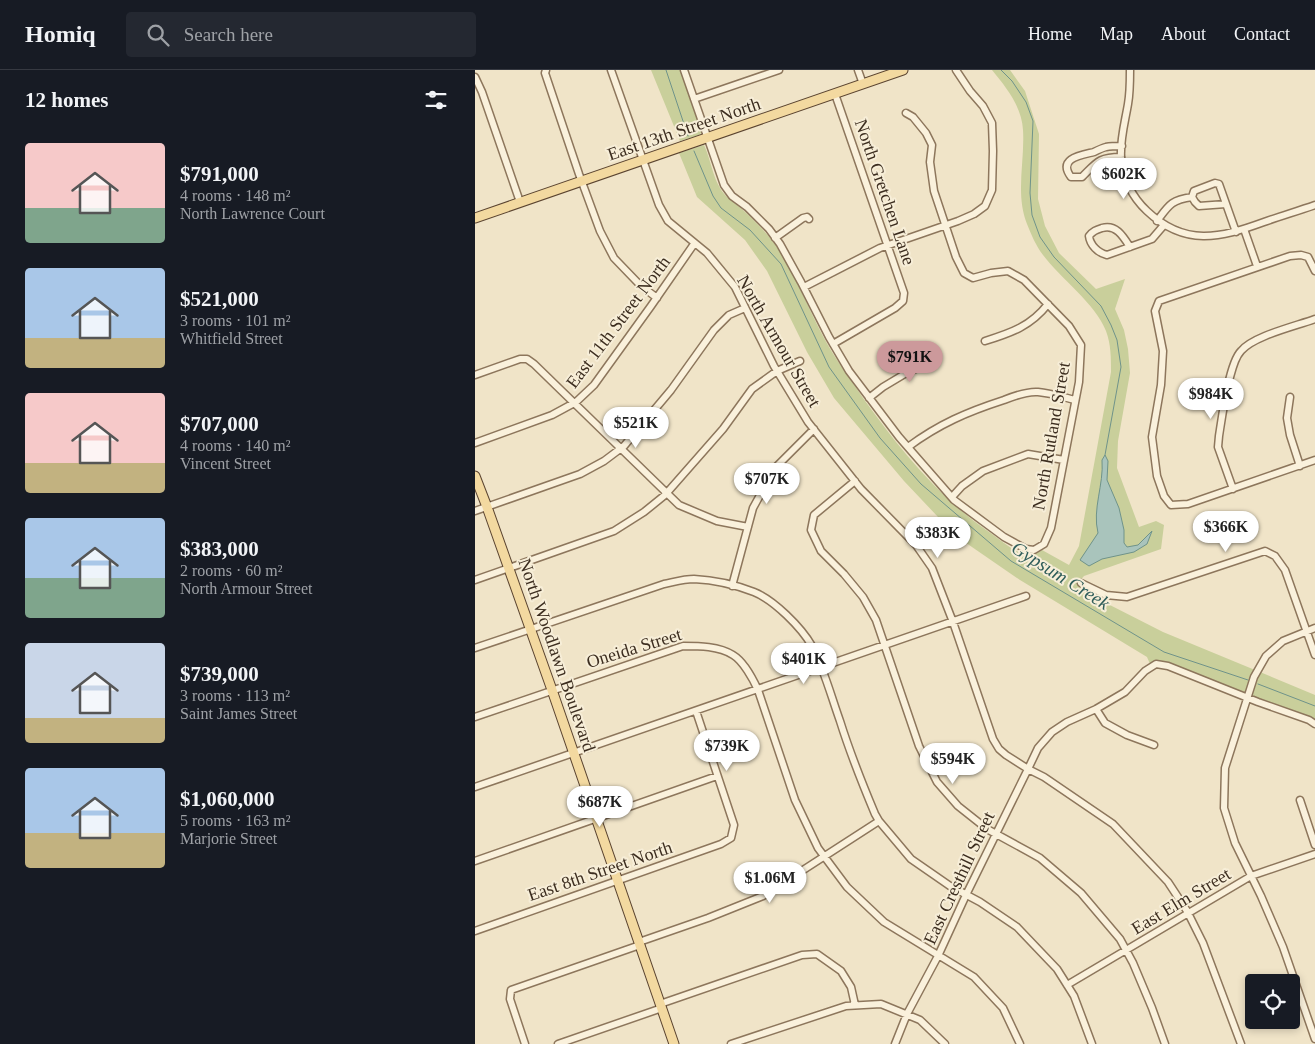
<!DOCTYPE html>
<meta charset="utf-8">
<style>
body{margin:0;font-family:"Times New Roman",serif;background:#242831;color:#f1f3f6;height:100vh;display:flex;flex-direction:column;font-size:19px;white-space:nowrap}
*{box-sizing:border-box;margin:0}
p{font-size:16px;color:#9ea1a6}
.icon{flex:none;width:28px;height:28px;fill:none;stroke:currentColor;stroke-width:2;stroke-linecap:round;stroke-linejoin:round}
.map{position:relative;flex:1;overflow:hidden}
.side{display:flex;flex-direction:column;background:#171b24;width:475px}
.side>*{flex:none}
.controls{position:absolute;left:770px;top:904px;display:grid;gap:10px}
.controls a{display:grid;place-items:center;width:55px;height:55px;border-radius:5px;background:#171b24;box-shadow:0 2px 8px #0003;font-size:25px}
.price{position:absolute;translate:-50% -42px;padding:0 11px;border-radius:18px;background:#fff;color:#222;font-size:16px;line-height:32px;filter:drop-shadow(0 1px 2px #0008)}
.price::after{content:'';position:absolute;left:50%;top:30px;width:15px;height:11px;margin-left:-8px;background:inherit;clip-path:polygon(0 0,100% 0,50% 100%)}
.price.on{background:#cc999b;color:#111}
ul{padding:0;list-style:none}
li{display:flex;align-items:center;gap:15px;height:125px;padding:0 25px}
li span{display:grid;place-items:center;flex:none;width:140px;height:100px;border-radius:5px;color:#555}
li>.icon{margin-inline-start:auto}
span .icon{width:60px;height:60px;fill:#fffc;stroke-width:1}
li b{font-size:21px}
h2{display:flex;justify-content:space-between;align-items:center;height:60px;padding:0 25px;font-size:21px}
header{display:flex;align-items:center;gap:30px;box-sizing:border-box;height:70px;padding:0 25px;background:#171b24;border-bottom:1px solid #363941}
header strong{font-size:24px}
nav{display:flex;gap:28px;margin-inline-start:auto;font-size:18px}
.search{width:350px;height:45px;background:#242831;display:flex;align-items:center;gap:12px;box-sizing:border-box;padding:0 18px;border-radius:5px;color:#9ea1a6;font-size:19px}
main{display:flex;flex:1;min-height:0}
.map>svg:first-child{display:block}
</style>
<header>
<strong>Homiq</strong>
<div class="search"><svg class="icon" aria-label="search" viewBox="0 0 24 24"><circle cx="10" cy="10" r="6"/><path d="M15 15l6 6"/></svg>Search here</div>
<nav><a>Home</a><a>Map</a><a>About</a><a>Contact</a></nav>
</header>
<main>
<section class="side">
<h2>12 homes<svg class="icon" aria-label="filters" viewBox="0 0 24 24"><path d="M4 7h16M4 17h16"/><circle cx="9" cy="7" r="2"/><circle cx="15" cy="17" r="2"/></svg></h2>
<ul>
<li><span style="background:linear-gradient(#f6c9c9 65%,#7fa58c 0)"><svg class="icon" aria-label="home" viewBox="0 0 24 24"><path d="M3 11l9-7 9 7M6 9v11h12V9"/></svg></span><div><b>$791,000</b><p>4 rooms · 148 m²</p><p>North Lawrence Court</p></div></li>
<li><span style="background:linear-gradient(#a9c7e8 70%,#c2b280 0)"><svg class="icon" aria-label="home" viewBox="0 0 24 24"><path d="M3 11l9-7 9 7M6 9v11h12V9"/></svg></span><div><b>$521,000</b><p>3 rooms · 101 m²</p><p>Whitfield Street</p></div></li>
<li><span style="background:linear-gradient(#f6c9c9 70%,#c2b280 0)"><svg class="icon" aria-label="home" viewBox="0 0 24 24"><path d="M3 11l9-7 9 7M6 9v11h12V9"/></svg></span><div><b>$707,000</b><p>4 rooms · 140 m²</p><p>Vincent Street</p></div></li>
<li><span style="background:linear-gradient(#a9c7e8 60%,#7fa58c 0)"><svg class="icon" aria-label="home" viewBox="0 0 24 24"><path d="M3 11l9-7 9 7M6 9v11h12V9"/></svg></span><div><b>$383,000</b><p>2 rooms · 60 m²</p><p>North Armour Street</p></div></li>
<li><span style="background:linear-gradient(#c9d6e8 75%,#c2b280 0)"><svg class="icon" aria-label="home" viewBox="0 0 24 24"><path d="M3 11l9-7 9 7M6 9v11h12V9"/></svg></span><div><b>$739,000</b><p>3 rooms · 113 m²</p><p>Saint James Street</p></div></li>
<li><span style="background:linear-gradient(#a9c7e8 65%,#c2b280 0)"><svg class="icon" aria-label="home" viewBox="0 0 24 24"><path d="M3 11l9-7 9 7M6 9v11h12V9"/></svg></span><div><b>$1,060,000</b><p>5 rooms · 163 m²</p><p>Marjorie Street</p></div></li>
</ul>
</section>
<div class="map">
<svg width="840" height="974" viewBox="0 0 840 974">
<rect width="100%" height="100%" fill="#f0e4c8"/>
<path fill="#c9cf9b" d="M 176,0 L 205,0 L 226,59 L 226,63 L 224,65 L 205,71 Z
M 517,0 L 535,0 L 550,21 L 564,64 L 563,129 L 570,156 L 584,183 L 621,219 L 650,209 L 640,239 L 649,260 L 653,279 L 655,303 L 643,371 L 642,398 L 664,457 L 681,451 L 689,455 L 686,479 L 609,506 L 602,514 L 625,526 L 625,530 L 688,562 L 780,600 L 770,622 L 766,623 L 684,592 L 675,594 L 672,587 L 545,510 L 481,466 L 429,411 L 359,328 L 332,282 L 292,201 L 270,170 L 222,127 L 204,83 L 229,75 C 237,92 238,113 252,127 C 257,132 264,136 269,141 C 281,152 293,164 302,177 C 321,206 333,238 349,268 C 360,289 375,308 388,328 C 424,378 463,427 514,462 C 523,468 539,482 549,484 C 556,486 562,482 567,480 L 594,495 L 604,476 L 636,302 C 636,288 636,274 631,261 C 621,234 585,208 568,185 C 561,176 556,164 552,154 C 540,124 550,91 548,60 C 547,37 531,17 517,0 Z
M 785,602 L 840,625 L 840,649 L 777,626 L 777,623 Z"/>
<path fill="#a9c4bc" stroke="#6f938a" d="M 630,385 L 633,391 L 632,410 L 644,438 L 649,460 L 649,473 L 652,477 L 663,475 L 677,461 L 672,474 L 659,482 L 627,489 L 614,496 L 605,490 L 623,463 C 617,439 629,415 627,390 Z"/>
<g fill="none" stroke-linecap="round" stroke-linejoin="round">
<path stroke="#6f938a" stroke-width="1" d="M 191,0 L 213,66
M 526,0 L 537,11 L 551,32 L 558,51 L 555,123 L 557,145 L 565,167 L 579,187 L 626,236 L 636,255 L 642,270 L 646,297 L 630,385
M 219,81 L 238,126 L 246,138 L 275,160 L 306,194 L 354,297 L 405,368 L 446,414 L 536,491 L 689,582 L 773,610
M 783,614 L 840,636"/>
<defs>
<path id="minor" d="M 71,0 L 70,3 L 104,104 L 125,161 L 139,188 L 165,215 L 182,228
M 136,0 L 184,135 L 193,151 L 232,183 L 260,217 L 299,296 L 333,352 L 386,419 L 441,475 L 457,498 L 478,552 L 518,669 L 524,679 L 531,685 L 553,699 L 569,707 L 638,754 L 693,812 L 712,841 L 728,873 L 766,974
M 209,0 L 249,115 L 257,126 L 272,137 L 294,159 L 305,174 L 326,212 L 354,267 L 374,301 L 424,367 L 479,430 L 529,467 L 551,479 L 559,480 L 569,474 L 576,458 L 604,312 L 606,275 L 594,256 L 549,210 L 533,201 L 516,203 L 498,208 L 489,203 L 481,187 L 459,121 L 455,92 L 457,75 L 451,63 L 438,47 L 431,43
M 383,0 L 388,14
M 655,0 C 655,11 655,23 653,34 C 650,52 645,69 646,87 C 648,108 657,127 672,141 C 710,177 745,168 789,152 C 806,146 823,141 840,135
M 0,7 L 7,22 L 45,132
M 219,29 L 304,0
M 646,87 C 624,87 622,92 607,107 L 596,107 C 582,88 607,85 619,82 C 623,80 627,78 631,77 C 636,76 641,76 647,76
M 751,134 L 724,136 L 720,132 L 717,127 L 719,121 L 740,113 L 744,114 L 761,162
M 682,151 C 694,135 696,130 717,127
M 769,159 L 782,196
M 300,168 L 328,148 L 332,147 L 334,149
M 655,177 C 648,166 641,154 627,158 C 621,160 618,161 614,166 C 615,175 623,183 632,185 L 677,169 L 689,155
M 840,201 L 833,187 L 826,185 L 815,186 L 684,231 L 680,241 L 688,281 L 686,315 L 677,367 L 682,406 L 689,426 L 696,435 L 713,434 L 840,390
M 329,217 L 405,178 L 483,151 L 499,144 L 510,136 L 517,120 L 518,81 L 517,53 L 508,36 L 495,21 L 481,0
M 510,271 C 536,263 556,256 573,234
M 358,274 L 420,238 L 428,231 L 429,223 L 360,24
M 0,305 L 45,289 L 52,289 L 59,294 L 204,435 L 242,451 L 273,457
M 815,327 L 812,348 L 815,365 L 825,396
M 394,328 L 408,317 L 433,302 L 452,294 L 451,291
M 0,373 L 77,345 L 101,332 L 119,315 L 176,236 L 219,174
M 433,377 C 464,354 492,342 529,330 C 539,326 552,321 563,322 C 575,323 588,327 600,330
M 380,411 L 339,445 L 336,460 L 346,481 L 369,504 L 388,527 L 401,550 L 444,676 L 462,712 L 483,736 L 512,759 L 565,788 L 606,823 L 645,869 L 658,893 L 677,938 L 690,974
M 758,419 L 743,377 L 744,366 C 747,347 754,293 766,281 C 778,266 821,256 840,249
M 477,427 L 487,416 L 508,401 L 553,384 L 589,390
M 0,441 L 105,404 L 129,391 L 149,376 L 196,320 L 239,260 L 254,245 L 270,238
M 0,510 L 139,461 L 169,442 L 190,425 L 248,359 L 277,319 L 302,301 L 325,291
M 606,513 L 631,525 L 652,527 L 790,481 L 800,486 L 810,500 L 840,585
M 257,516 L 278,438 L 300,398 L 339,359
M 840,558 L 808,571 L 791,586 L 779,607 L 750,698 L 749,738 L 760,773 L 786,826 L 808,877 L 840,969
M 0,578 L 189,514 C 199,512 209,509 219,509 C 239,510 261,515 279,522 C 299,530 326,557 337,576 C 349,599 356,626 365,651 C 375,683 387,713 400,744 L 404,751 L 436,789 L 475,816 L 505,832 L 542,857 L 582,899 L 599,926 L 617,974
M 621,639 L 630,653 L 652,665 L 679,675
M 0,647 L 208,576 C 224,576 244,576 258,585 C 268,591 278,609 283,620 L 320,730 L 343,778 L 372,817 L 409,852 L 499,907 L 528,938 L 545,974
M 0,717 L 551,526
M 825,730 L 840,775
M 0,791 L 242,706
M 0,861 L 246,774 L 256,768 L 259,755 L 221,641
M 164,872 L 233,848 L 288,826 L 404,751
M 592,915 L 776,806 L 840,784
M 185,934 L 327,885 L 342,884 L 366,901 L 376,917 L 380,935
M 50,974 L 35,929 L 36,920 L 165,875
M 83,974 L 187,938
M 256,974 L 371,936 L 406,934 L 445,950 L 470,974
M 420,974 L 432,944 L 463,886 L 491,825 L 553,699 L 563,678 L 577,662 L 592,652 L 621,639 L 650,622 L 670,601 L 681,594 L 693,596 L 783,632 L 834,650 L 840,654"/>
<path id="major" d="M 0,148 L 428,0
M 0,406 L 12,437 L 77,620 L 199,974"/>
</defs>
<use href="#minor" stroke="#8d765c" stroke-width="9"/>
<use href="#major" stroke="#5b4430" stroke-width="11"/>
<use href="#minor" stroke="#faf1dc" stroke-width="6"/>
<use href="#major" stroke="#f3d9a0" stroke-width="9"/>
</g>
<g text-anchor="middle" stroke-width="4" stroke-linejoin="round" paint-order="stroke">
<g font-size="18" fill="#3d2e20" stroke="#f7eed8">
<text transform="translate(209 59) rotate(-19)" y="6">East 13th Street North</text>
<text transform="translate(410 122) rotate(71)" y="6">North Gretchen Lane</text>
<text transform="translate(143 252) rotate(-53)" y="6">East 11th Street North</text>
<text transform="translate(304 271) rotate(60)" y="6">North Armour Street</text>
<text transform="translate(576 366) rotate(-80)" y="6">North Rutland Street</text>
<text transform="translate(159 578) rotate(-17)" y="6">Oneida Street</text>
<text transform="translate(82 585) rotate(71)" y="6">North Woodlawn Boulevard</text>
<text transform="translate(125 801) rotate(-19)" y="6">East 8th Street North</text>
<text transform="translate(484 808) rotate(-65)" y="6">East Cresthill Street</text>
<text transform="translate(706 831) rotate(-31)" y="6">East Elm Street</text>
</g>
<g font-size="19" font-style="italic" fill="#2f5d5a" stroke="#f7eed8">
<text transform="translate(586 505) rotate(32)" y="7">Gypsum Creek</text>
</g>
</g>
</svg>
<div class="controls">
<a><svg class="icon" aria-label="locate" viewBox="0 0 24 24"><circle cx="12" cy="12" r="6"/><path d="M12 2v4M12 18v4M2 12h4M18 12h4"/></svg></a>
</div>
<b class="price" style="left:649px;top:130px">$602K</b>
<b class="price on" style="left:435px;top:313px">$791K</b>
<b class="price" style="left:736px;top:350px">$984K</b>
<b class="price" style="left:161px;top:379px">$521K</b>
<b class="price" style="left:292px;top:435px">$707K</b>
<b class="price" style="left:751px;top:483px">$366K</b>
<b class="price" style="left:463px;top:489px">$383K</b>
<b class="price" style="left:329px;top:615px">$401K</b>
<b class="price" style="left:252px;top:702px">$739K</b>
<b class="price" style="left:478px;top:715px">$594K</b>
<b class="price" style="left:125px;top:758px">$687K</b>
<b class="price" style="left:295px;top:834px">$1.06M</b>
</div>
</main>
